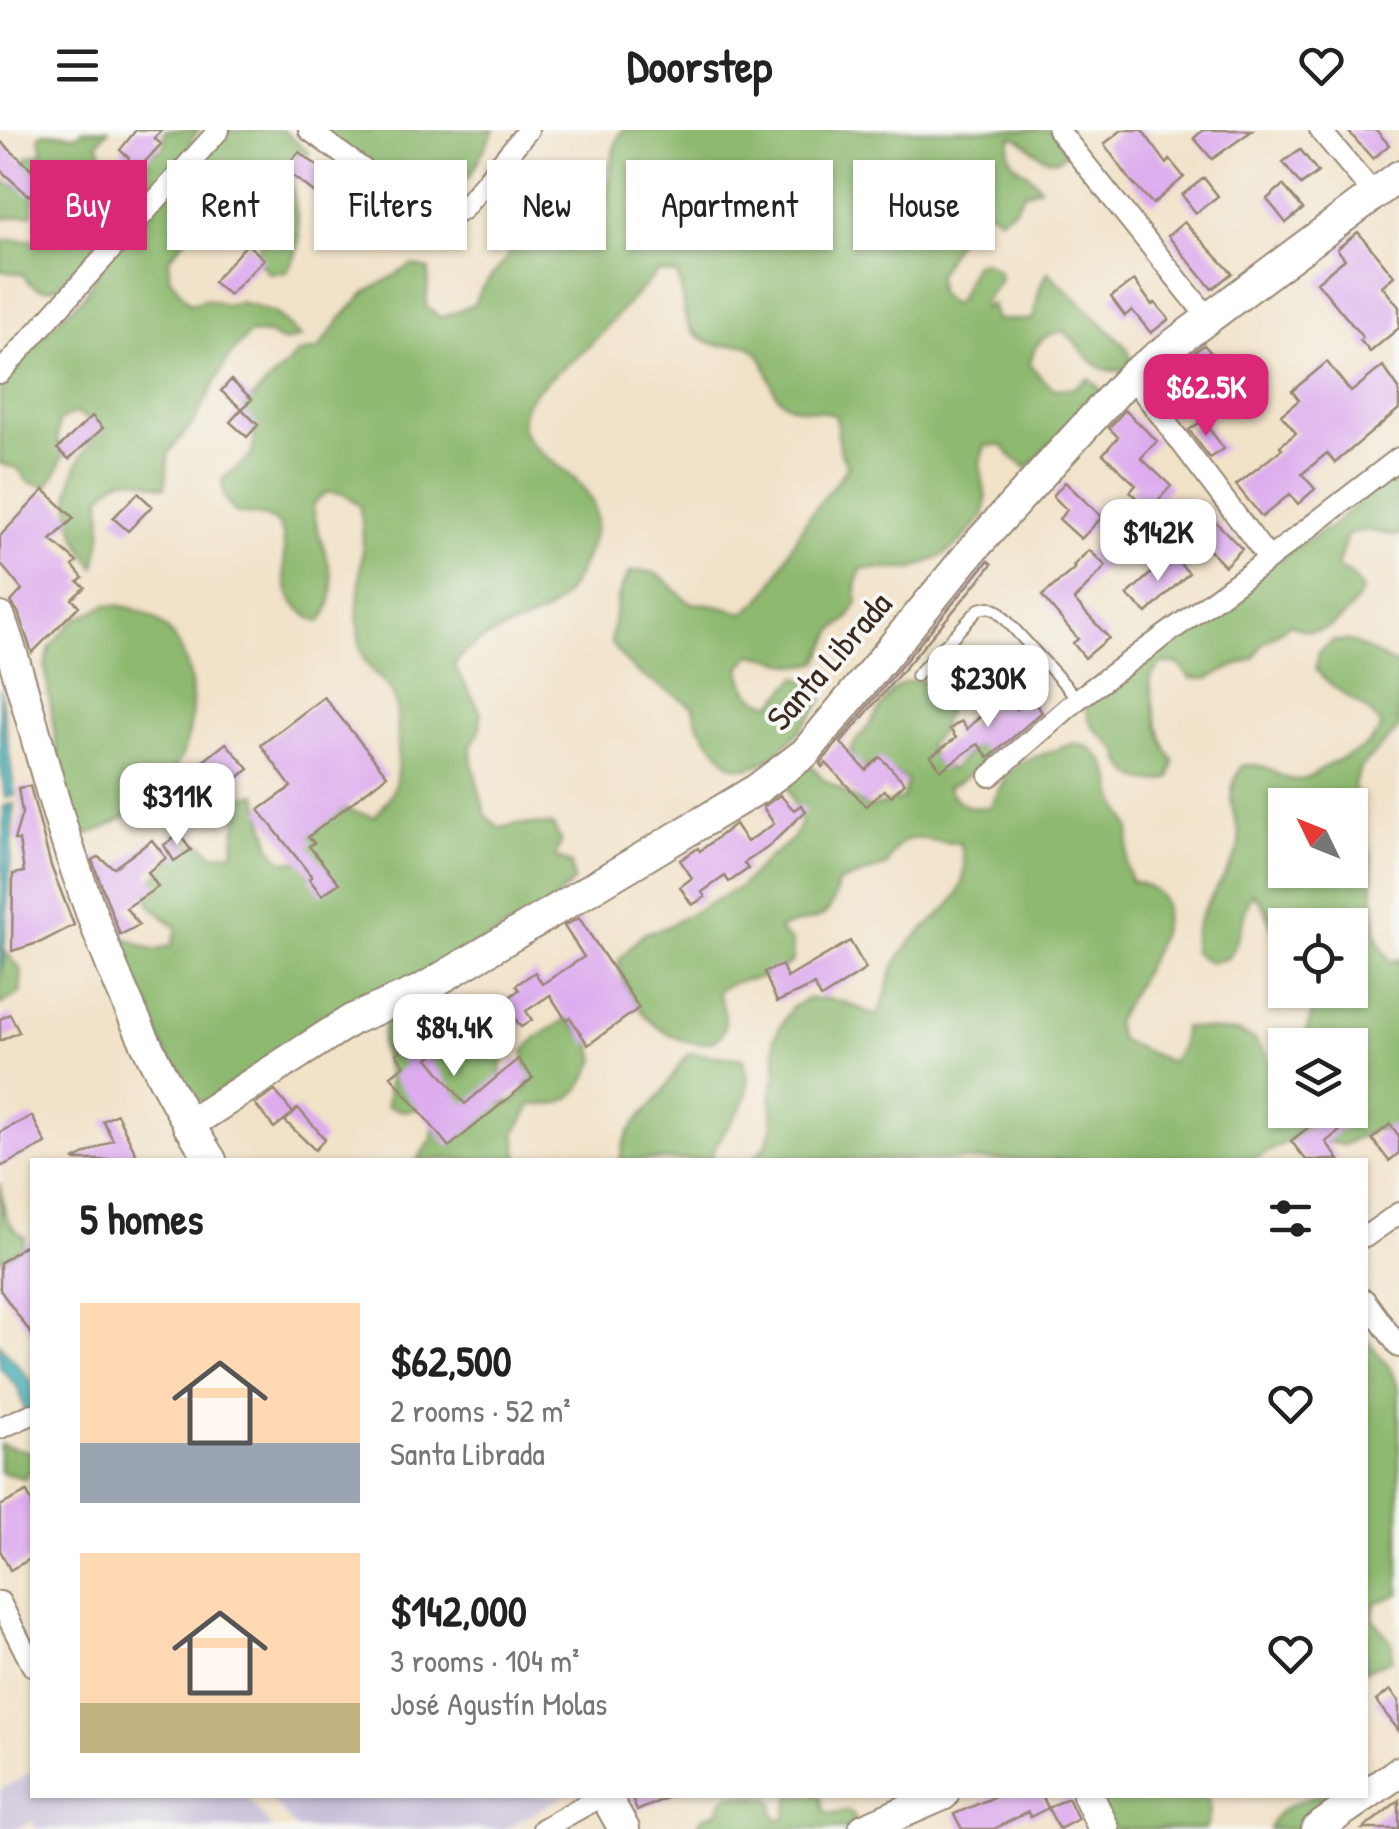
<!DOCTYPE html>
<meta charset="utf-8">
<style>
body{margin:0;font-family:"Patrick Hand",sans-serif;background:#f6f6f6;color:#222;height:100vh;display:flex;flex-direction:column;font-size:38px;white-space:nowrap}
*{box-sizing:border-box;margin:0}
p{font-size:32px;color:#767676}
.icon{flex:none;width:55px;height:55px;fill:none;stroke:currentColor;stroke-width:2;stroke-linecap:round;stroke-linejoin:round}
.map{position:relative;flex:1;overflow:hidden}
.drawer{position:absolute;left:30px;top:1028px;width:1338px;height:640px;display:flex;flex-direction:column;background:#fff;border-radius:0px;box-shadow:0 2px 8px #0004}
.drawer>*{flex:none}
.guide{position:absolute;left:30px;top:30px;width:1340px;height:90px;display:flex;gap:20px}
.needle{width:65px;rotate:313deg}
.buttons{position:absolute;left:1268px;top:658px;display:grid;gap:20px}
.buttons a{display:grid;place-items:center;width:100px;height:100px;border-radius:0px;background:#fff;box-shadow:0 2px 8px #0004;font-size:50px}
.price{position:absolute;translate:-50% -85px;padding:0 22px;border-radius:20px;background:#fff;color:#222;font-size:32px;line-height:65px;filter:drop-shadow(0 2px 5px #0008)}
.price::after{content:'';position:absolute;left:50%;top:60px;width:30px;height:22px;margin-left:-15px;background:inherit;clip-path:polygon(0 0,100% 0,50% 100%)}
.price.on{background:#db2777;color:#fff}
ul{padding:0;list-style:none}
li{display:flex;align-items:center;gap:30px;height:250px;padding:0 50px}
li span{display:grid;place-items:center;flex:none;width:280px;height:200px;border-radius:0px;color:#555}
li>.icon{margin-inline-start:auto}
span .icon{width:120px;height:120px;fill:#fffc;stroke-width:1}
li b{font-size:42px}
h2{display:flex;justify-content:space-between;align-items:center;height:120px;padding:0 50px;font-size:42px}
.pill{padding:0 35px;border-radius:0px;background:#fff;box-shadow:0 2px 8px #0004;font-size:35px;line-height:90px}
.pill.on{background:#db2777;color:#fff}
header{display:flex;justify-content:space-between;align-items:center;height:130px;padding:0 50px;background:#fff;font-size:45px;font-weight:700}
.map>svg:first-child{display:block}
</style>
<header><svg class="icon" aria-label="menu" viewBox="0 0 24 24"><path d="M4 6h16M4 12h16M4 18h16"/></svg>Doorstep<svg class="icon" aria-label="heart" viewBox="0 0 24 24"><path d="M12 20l-8-8c-3-5 5-10 8-4 3-6 11-1 8 4z"/></svg></header>
<div class="map">
<svg width="1399" height="1699" viewBox="0 0 1399 1699">
<rect width="100%" height="100%" fill="#f6f6f2"/>
<filter id="ink" filterUnits="userSpaceOnUse"><feTurbulence type="fractalNoise" baseFrequency=".01" numOctaves="2"/><feDisplacementMap in="SourceGraphic" scale="20" xChannelSelector="R" yChannelSelector="G"/><feConvolveMatrix kernelMatrix="1 2 1 2 8 2 1 2 1" color-interpolation-filters="sRGB"/></filter>
<filter id="wash" filterUnits="userSpaceOnUse"><feTurbulence type="fractalNoise" baseFrequency=".0048" numOctaves="4" result="noise"/><feDisplacementMap in="SourceGraphic" scale="40" xChannelSelector="R" yChannelSelector="G"/><feGaussianBlur stdDeviation="2.25" result="paint"/><feColorMatrix in="noise" values="0 0 0 0 0 0 0 0 0 0 0 0 0 0 0 0 0 1.4 0 .05"/><feComposite in="paint" operator="in"/></filter>
<g filter="url(#wash)">
<rect width="100%" height="100%" fill="#f1e2c8"/>
<path fill="#c8bfd8" d="M 32,1642 L 32,1665 L 245,1665 L 273,1699 L 37,1699 L 32,1691 L 17,1699 L 0,1699 L 0,1660 Z
M 267,1665 L 563,1665 L 564,1666 L 505,1699 L 296,1699 Z"/>
<path fill="#8eb970" stroke="#647247" stroke-width="2.5" fill-rule="evenodd" d="M 82,0 L 108,0 L 97,13 L 104,28 L 104,47 L 82,68 L 67,64 C 55,36 50,45 26,41 L 26,27 L 43,23 L 39,8 L 44,2 L 76,5 Z
M 165,0 L 199,0 C 189,10 190,17 184,29 C 177,45 155,56 144,70 L 129,73 L 126,55 L 130,29 L 150,21 L 161,21 L 164,15 Z
M 223,0 L 283,0 L 309,23 L 291,38 C 288,77 314,104 286,142 L 268,143 L 257,129 L 268,77 L 257,64 L 194,98 L 169,129 L 169,147 L 190,174 L 207,169 L 224,175 L 241,172 L 275,183 L 301,207 L 284,212 L 268,204 L 250,203 L 227,230 L 194,292 L 169,322 L 165,357 C 134,350 124,338 101,367 L 102,403 L 95,437 C 62,395 61,350 93,309 L 91,291 L 75,283 L 59,291 L 57,309 L 63,325 L 57,342 L 46,357 L 28,352 L 18,338 L 0,334 L 0,246 L 84,166 L 111,120 Z
M 315,0 L 494,0 L 470,46 L 425,73 L 379,67 L 345,36 Z
M 622,0 L 1053,0 L 1066,23 L 1059,29 C 1037,32 1031,12 1012,6 C 1001,38 1026,35 1040,57 L 1024,63 L 1015,78 L 1000,88 L 984,78 L 975,81 L 937,145 L 938,163 L 951,175 L 958,170 L 974,134 L 983,131 L 998,140 L 1000,150 L 984,171 L 983,179 L 991,174 L 996,190 L 1032,190 C 1039,172 1036,158 1048,142 L 1127,218 L 1134,236 C 1096,252 1089,224 1064,201 C 1043,204 1035,212 1030,233 L 1041,248 L 1055,259 L 1073,258 L 1089,248 L 1102,261 L 1027,338 L 1013,328 L 1002,315 L 985,316 L 980,333 L 986,369 L 984,386 L 960,412 L 945,424 L 914,439 L 861,439 L 856,456 L 858,473 L 848,489 L 834,500 L 818,532 C 788,542 780,525 751,525 L 740,538 C 744,560 750,569 772,574 L 797,547 L 813,554 L 823,569 C 808,592 764,651 732,635 C 726,632 720,623 716,618 C 704,604 696,595 693,577 C 662,553 632,549 611,512 C 615,488 616,461 630,442 C 664,436 666,455 690,473 L 709,474 L 743,483 C 777,464 784,424 805,393 C 818,373 835,355 848,336 L 840,321 L 836,286 C 817,276 800,284 784,272 C 766,258 771,232 753,219 C 741,210 727,218 715,214 C 674,202 688,172 677,144 L 658,142 C 632,167 610,195 585,220 C 567,236 542,251 528,271 C 527,274 523,283 523,285 C 512,330 614,342 593,407 C 585,433 569,469 544,483 C 513,500 474,503 454,536 L 481,582 L 480,600 L 471,616 L 472,633 L 486,686 L 500,698 L 517,694 L 553,695 L 561,712 L 555,727 L 571,734 L 574,751 L 549,775 L 401,858 L 384,856 L 353,872 L 205,972 L 189,967 L 157,904 L 147,870 L 118,825 L 123,807 L 155,821 L 172,815 L 177,798 L 150,775 L 146,757 L 183,718 L 201,713 L 214,725 L 233,722 L 240,668 L 257,664 L 271,717 L 282,731 L 300,731 L 303,695 L 341,678 L 375,687 C 383,677 391,667 395,655 C 399,639 400,576 392,563 C 382,547 366,540 361,520 C 350,470 371,423 359,375 L 344,364 L 327,362 L 313,374 C 315,415 351,455 320,492 C 256,465 306,402 268,388 C 259,384 246,385 236,383 L 225,369 L 222,350 L 251,326 L 255,307 L 247,293 L 245,275 L 299,223 L 318,220 L 340,190 L 365,163 L 412,135 L 429,140 L 426,177 L 441,188 L 474,174 L 482,158 L 506,129 L 523,95 L 541,96 L 558,64 L 576,63 L 585,78 L 601,84 C 614,56 606,27 622,0 Z
M 0,47 L 6,53 L 33,62 L 33,84 L 0,89 Z
M 83,72 L 101,80 C 117,129 78,124 58,156 C 41,163 32,157 22,144 L 0,141 L 3,110 L 38,110 L 59,81 Z
M 1385,347 L 1399,356 L 1399,406 L 1365,400 L 1347,405 L 1337,437 L 1352,446 L 1362,461 C 1345,490 1322,513 1290,494 L 1263,513 L 1254,528 L 1207,549 L 1190,548 L 1179,534 L 1161,534 L 1150,547 C 1152,575 1157,609 1174,631 L 1170,648 C 1151,655 1133,652 1122,632 C 1119,624 1121,623 1115,617 C 1101,604 1092,601 1086,580 L 1096,564 L 1283,425 L 1332,396 Z
M 107,475 C 187,476 207,561 182,625 C 167,662 113,703 74,706 L 57,644 L 58,626 L 45,537 L 50,517 L 74,490 Z
M 1333,511 L 1350,511 L 1399,536 L 1399,598 L 1360,638 L 1354,655 L 1371,726 L 1376,800 L 1381,817 L 1392,832 L 1399,829 L 1399,985 L 1391,998 L 1374,1000 L 1343,1015 L 1303,1008 L 1286,1012 L 1253,1030 L 752,1030 L 766,1015 L 773,997 L 771,961 L 777,943 L 774,908 L 792,877 L 808,869 L 826,869 L 844,872 L 877,886 C 887,870 887,852 895,835 C 920,785 981,779 960,713 C 925,714 903,693 887,735 L 838,753 C 828,803 812,782 778,800 L 792,812 L 793,830 C 763,858 741,842 717,862 C 758,948 627,917 619,830 L 644,803 L 662,799 L 740,757 L 765,731 L 793,709 L 801,692 L 788,658 L 795,641 L 812,636 L 823,649 L 869,678 L 903,669 L 907,650 L 892,641 L 859,636 L 850,620 C 858,608 868,598 875,586 C 895,552 902,546 942,554 L 951,569 L 940,602 L 928,615 L 935,632 L 951,640 L 977,614 L 994,608 C 985,633 972,647 947,657 C 958,676 968,680 990,677 L 1008,645 L 1022,632 L 1074,613 L 1091,618 L 1104,632 L 1112,649 L 1114,666 L 1130,699 L 1126,734 L 1131,751 C 1144,755 1156,757 1163,771 C 1175,798 1127,868 1115,893 L 1120,910 L 1171,932 L 1181,917 L 1184,897 L 1238,902 L 1254,909 L 1276,938 L 1285,934 L 1285,980 L 1350,980 L 1350,915 L 1301,915 L 1314,878 L 1314,860 L 1350,860 L 1350,795 L 1285,795 L 1285,822 C 1266,800 1275,784 1252,763 C 1241,785 1242,807 1228,828 L 1211,833 L 1194,823 C 1189,785 1222,758 1236,725 C 1250,691 1215,682 1242,636 C 1272,631 1273,648 1295,650 C 1308,651 1314,642 1324,637 C 1351,622 1363,626 1382,597 C 1366,571 1334,564 1316,539 L 1319,522 ZM 1285,675 L 1350,675 L 1350,740 L 1285,740 Z
M 0,815 L 22,841 L 20,863 L 0,875 Z
M 405,885 C 418,898 420,913 433,927 L 489,914 L 504,924 C 501,943 494,955 498,974 L 515,971 L 527,958 L 524,922 L 536,908 L 567,889 L 592,914 L 596,930 C 581,961 569,980 532,974 L 515,1004 L 519,1030 L 417,1030 L 432,1009 L 434,991 L 422,978 L 404,981 L 387,976 C 388,965 391,952 388,941 C 382,917 377,915 387,890 Z
M 690,923 L 743,929 C 761,975 727,986 712,1024 L 715,1030 L 620,1030 C 626,996 637,993 657,969 C 671,954 674,937 690,923 Z
M 0,1053 C 5,1081 0,1088 25,1108 L 22,1117 L 0,1130 Z
M 1365,1207 L 1389,1237 L 1399,1259 L 1399,1464 L 1375,1473 L 1373,1488 L 1392,1514 L 1392,1529 L 1365,1541 Z
M 0,1314 L 31,1322 L 32,1340 L 24,1348 L 0,1342 Z
M 730,1665 L 768,1668 L 774,1674 L 773,1681 L 776,1689 L 785,1688 L 791,1665 L 820,1665 L 824,1680 L 831,1684 L 849,1681 L 855,1687 L 851,1699 L 696,1699 L 702,1687 L 719,1681 L 721,1672 Z
M 1084,1665 L 1206,1665 C 1212,1677 1210,1687 1206,1699 L 1114,1699 Z
M 1315,1665 L 1354,1665 L 1327,1699 L 1269,1699 C 1274,1677 1298,1674 1315,1665 Z"/>
<path fill="#39abb4" stroke="#3a6a69" stroke-width="2.5" d="M 0,558 L 15,665 L 5,667 L 0,625 Z
M 14,674 L 4,827 L 0,846 L 4,676 Z
M 0,1214 L 32,1252 L 32,1279 L 25,1282 L 18,1258 L 0,1237 Z"/>
<g id="blocks">
<path fill="#ddabee" d="M 136,0 L 162,0 L 154,8 L 161,14 L 131,47 L 135,54 L 117,73 L 102,61 L 129,28 L 120,20 Z
M 1122,0 L 1142,0 L 1167,34 L 1170,30 L 1184,47 L 1153,74 L 1131,51 L 1104,14 Z
M 1203,0 L 1253,0 L 1212,29 L 1194,8 Z
M 1347,0 L 1376,0 L 1389,15 L 1373,29 Z
M 0,11 L 44,50 L 29,66 L 0,40 Z
M 1300,19 L 1318,42 L 1301,55 L 1283,32 Z
M 299,22 L 342,54 L 327,72 L 284,39 Z
M 1204,48 L 1218,66 L 1196,83 L 1182,65 Z
M 1283,55 L 1303,79 L 1286,93 L 1267,69 Z
M 245,76 L 258,76 L 269,85 L 261,98 L 252,103 L 238,98 L 235,85 Z
M 1184,92 L 1232,143 L 1212,159 L 1168,106 Z
M 1358,102 L 1394,146 L 1382,156 L 1399,177 L 1399,198 L 1370,222 L 1360,210 L 1363,208 L 1317,152 L 1345,129 L 1337,119 Z
M 247,114 L 264,129 L 229,165 L 213,152 Z
M 1134,150 L 1152,175 L 1155,173 L 1169,189 L 1151,203 L 1132,180 L 1125,186 L 1111,167 Z
M 1204,215 L 1222,235 L 1198,256 L 1188,244 L 1162,264 L 1153,253 Z
M 1327,232 L 1351,262 L 1383,236 L 1399,259 L 1399,279 L 1335,333 L 1327,323 L 1302,344 L 1315,359 L 1298,374 L 1290,364 L 1262,387 L 1236,355 L 1282,319 L 1280,316 L 1296,303 L 1281,285 L 1299,270 L 1292,261 Z
M 231,250 L 252,269 L 242,279 L 221,261 Z
M 242,279 L 258,295 L 247,307 L 230,292 Z
M 1125,280 L 1157,311 L 1141,328 L 1171,356 L 1149,380 L 1130,362 L 1136,355 L 1103,324 L 1118,307 L 1109,298 Z
M 92,286 L 103,298 L 69,329 L 57,319 Z
M 1203,290 L 1224,319 L 1210,328 L 1189,300 Z
M 1065,352 L 1102,387 L 1081,409 L 1059,389 L 1067,380 L 1053,366 Z
M 44,360 L 74,388 L 51,410 L 77,432 L 73,436 L 83,448 L 78,452 L 85,457 L 72,469 L 79,476 L 32,523 L 18,482 L 11,472 L 22,460 L 0,433 L 0,406 Z
M 138,363 L 152,376 L 128,401 L 113,388 Z
M 1209,385 L 1242,419 L 1225,436 L 1192,402 Z
M 1089,420 L 1106,436 L 1074,470 L 1109,508 L 1085,528 L 1073,513 L 1078,509 L 1042,466 L 1075,438 L 1073,436 Z
M 1171,425 L 1189,443 L 1147,483 L 1127,465 Z
M 988,431 L 992,434 L 971,460 L 841,613 L 866,640 L 880,627 L 905,653 L 891,666 L 884,660 L 866,676 L 826,633 L 822,637 L 820,634 Z
M 959,523 L 975,536 L 947,570 L 931,557 Z
M 1003,564 L 1017,579 L 1031,568 L 1042,582 L 989,628 L 978,614 L 941,640 L 931,626 L 956,608 L 950,599 L 961,591 L 967,599 Z
M 324,567 L 387,645 L 308,707 L 314,713 L 309,716 L 339,753 L 322,765 L 309,749 L 312,747 L 259,680 L 291,657 L 261,615 Z
M 226,613 L 249,639 L 236,649 L 224,634 L 201,653 L 191,641 Z
M 30,656 L 51,736 L 74,795 L 41,812 L 12,821 L 13,744 L 24,742 L 19,710 L 14,710 L 22,683 L 18,658 Z
M 780,665 L 794,680 L 801,675 L 806,681 L 767,718 L 744,733 L 748,739 L 729,752 L 725,746 L 702,762 L 705,767 L 692,775 L 680,757 L 692,748 L 680,730 L 698,718 L 700,721 L 735,694 L 747,712 L 774,694 L 763,677 Z
M 179,704 L 191,720 L 174,731 L 164,715 Z
M 152,710 L 166,728 L 148,742 L 158,757 L 126,778 L 139,795 L 120,805 L 92,730 L 98,727 L 114,738 Z
M 579,788 L 639,878 L 588,915 L 570,887 L 566,890 L 550,865 L 526,881 L 532,890 L 521,897 L 503,872 L 519,860 L 516,855 L 535,842 L 542,854 L 584,827 L 564,796 Z
M 850,811 L 866,839 L 821,868 L 814,855 L 777,872 L 764,842 L 782,835 L 787,848 Z
M 469,878 L 472,883 L 479,878 L 497,909 L 476,921 L 465,903 L 428,928 L 465,974 L 518,929 L 533,948 L 449,1017 L 391,946 L 405,935 L 396,924 L 413,910 L 417,914 Z
M 10,884 L 19,902 L 0,911 L 0,889 Z
M 275,961 L 293,983 L 274,998 L 255,974 Z
M 298,978 L 325,1009 L 315,1020 L 285,991 Z
M 1330,980 L 1337,980 L 1348,994 L 1326,1012 L 1339,1030 L 1306,1030 L 1291,1011 Z
M 117,984 L 139,1030 L 73,1030 L 113,1010 L 103,991 Z
M 32,986 L 46,1014 L 0,1037 L 0,1002 Z
M 1390,994 L 1399,1006 L 1399,1023 L 1389,1031 L 1372,1009 Z
M 32,1110 L 32,1205 L 0,1160 L 0,1133 Z
M 27,1362 L 32,1373 L 32,1428 L 10,1440 L 0,1420 L 0,1376 Z
M 1390,1560 L 1399,1571 L 1399,1601 L 1376,1571 Z
M 631,1665 L 673,1665 L 637,1681 Z
M 999,1665 L 1042,1665 L 1048,1678 L 1030,1687 L 1028,1682 L 994,1699 L 962,1699 L 954,1684 Z
M 1068,1668 L 1078,1689 L 1059,1699 L 1048,1678 Z
M 1399,1670 L 1399,1699 L 1363,1699 Z"/>
</g>
</g>
<g filter="url(#ink)">
<use href="#blocks" fill-opacity="0" stroke="#968673" stroke-width="2.5"/>
<g fill="none" stroke-linecap="round" stroke-linejoin="round">
<defs>
<path id="lane" d="M 916,546 L 979,479 L 989,477 L 998,481 L 1078,569"/>
<path id="street" d="M 309,0 L 432,89 L 447,89 L 463,79 L 528,0
M 1058,0 L 1210,190
M 1320,0 L 1375,65
M 0,243 L 219,0
M 1131,246 L 1269,429
M 990,646 L 1078,569 L 1257,438 L 1399,328
M 1365,1107 L 1399,1083
M 1365,1170 L 1399,1217
M 0,1298 L 32,1284
M 0,1472 L 32,1535
M 543,1699 L 603,1665"/>
<path id="secondary" d="M 0,488 C 29,568 45,651 73,731 C 108,835 151,938 211,1030
M 188,995 L 351,890 L 423,859 L 654,721 L 757,659 L 805,623 L 973,419 L 1131,246 L 1399,46
M 605,1665 L 624,1699
M 1088,1665 L 1104,1699
M 864,1699 L 943,1665
M 1317,1699 L 1399,1642"/>
</defs>
<use href="#lane" stroke="#968673" stroke-width="14"/>
<use href="#street" stroke="#968673" stroke-width="24"/>
<use href="#secondary" stroke="#968673" stroke-width="34"/>
<use href="#lane" stroke="#fff" stroke-width="10"/>
<use href="#street" stroke="#fff" stroke-width="20"/>
<use href="#secondary" stroke="#fff" stroke-width="30"/>
</g>
</g>
<g text-anchor="middle" stroke-width="8" stroke-linejoin="round" paint-order="stroke">
<g font-size="35" fill="#3b2a1e" stroke="#f6f6f2">
<text transform="translate(829 531) rotate(-49)" y="12">Santa Librada</text>
</g>
</g>
</svg>
<div class="buttons">
<a><svg class="needle" viewBox="-14 -14 28 28"><path d="M0-13l5 13h-10z" fill="#e53935"/><path d="M0 13l5-13h-10z" fill="#767676"/></svg></a>
<a><svg class="icon" aria-label="locate" viewBox="0 0 24 24"><circle cx="12" cy="12" r="6"/><path d="M12 2v4M12 18v4M2 12h4M18 12h4"/></svg></a>
<a><svg class="icon" aria-label="layers" viewBox="0 0 24 24"><path d="M12 4l9 5-9 5-9-5zM3 14l9 5 9-5"/></svg></a>
</div>
<b class="price on" style="left:1206px;top:309px">$62.5K</b>
<b class="price" style="left:1158px;top:454px">$142K</b>
<b class="price" style="left:988px;top:600px">$230K</b>
<b class="price" style="left:177px;top:718px">$311K</b>
<b class="price" style="left:454px;top:949px">$84.4K</b>
<div class="guide">
<a class="pill on">Buy</a>
<a class="pill">Rent</a>
<a class="pill">Filters</a>
<a class="pill">New</a>
<a class="pill">Apartment</a>
<a class="pill">House</a>
</div>
<section class="drawer">
<h2>5 homes<svg class="icon" aria-label="filters" viewBox="0 0 24 24"><path d="M4 7h16M4 17h16"/><circle cx="9" cy="7" r="2"/><circle cx="15" cy="17" r="2"/></svg></h2>
<ul>
<li><span style="background:linear-gradient(#ffd9b3 70%,#9aa5b1 0)"><svg class="icon" aria-label="home" viewBox="0 0 24 24"><path d="M3 11l9-7 9 7M6 9v11h12V9"/></svg></span><div><b>$62,500</b><p>2 rooms · 52 m²</p><p>Santa Librada</p></div><svg class="icon" aria-label="heart" viewBox="0 0 24 24"><path d="M12 20l-8-8c-3-5 5-10 8-4 3-6 11-1 8 4z"/></svg></li>
<li><span style="background:linear-gradient(#ffd9b3 75%,#c2b280 0)"><svg class="icon" aria-label="home" viewBox="0 0 24 24"><path d="M3 11l9-7 9 7M6 9v11h12V9"/></svg></span><div><b>$142,000</b><p>3 rooms · 104 m²</p><p>José Agustín Molas</p></div><svg class="icon" aria-label="heart" viewBox="0 0 24 24"><path d="M12 20l-8-8c-3-5 5-10 8-4 3-6 11-1 8 4z"/></svg></li>
</ul>
</section>
</div>
